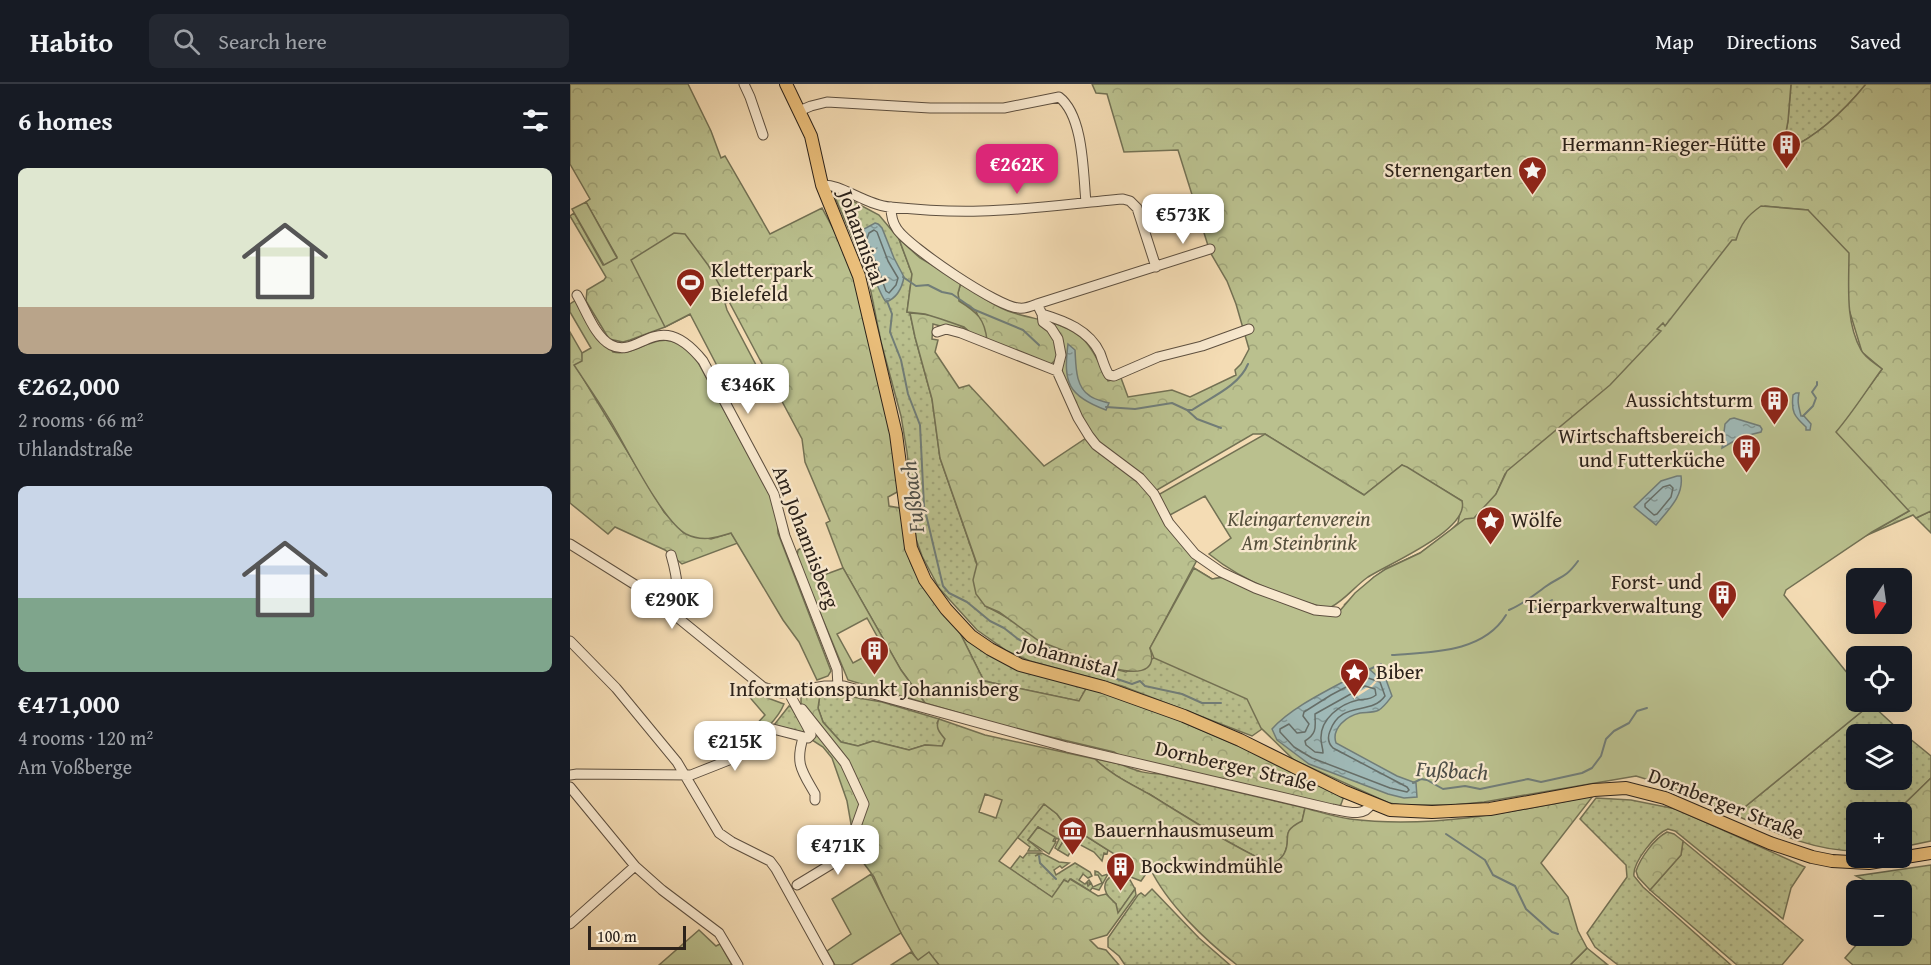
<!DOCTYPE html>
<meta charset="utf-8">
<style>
body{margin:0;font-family:"Gentium Book Plus",serif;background:#242831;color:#f1f3f6;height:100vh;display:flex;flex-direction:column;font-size:22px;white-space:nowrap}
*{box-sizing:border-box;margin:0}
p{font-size:20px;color:#9ea1a6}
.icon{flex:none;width:33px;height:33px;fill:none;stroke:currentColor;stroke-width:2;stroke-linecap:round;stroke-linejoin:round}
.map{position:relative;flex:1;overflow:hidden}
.sheet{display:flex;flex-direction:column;background:#171b24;width:570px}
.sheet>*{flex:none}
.needle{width:39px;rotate:193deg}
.fabs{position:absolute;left:1276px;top:484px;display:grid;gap:12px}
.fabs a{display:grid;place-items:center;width:66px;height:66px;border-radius:9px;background:#171b24;box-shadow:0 6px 24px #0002;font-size:30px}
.scale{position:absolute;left:18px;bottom:15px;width:98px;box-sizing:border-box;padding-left:6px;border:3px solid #2c221a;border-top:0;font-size:16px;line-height:21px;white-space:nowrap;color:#2c221a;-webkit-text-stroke:4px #f8e8ce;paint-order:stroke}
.price{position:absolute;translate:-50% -51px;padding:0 14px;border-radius:12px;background:#fff;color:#222;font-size:20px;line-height:39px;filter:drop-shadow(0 2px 3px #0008)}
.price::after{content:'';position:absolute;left:50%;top:36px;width:18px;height:14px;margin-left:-9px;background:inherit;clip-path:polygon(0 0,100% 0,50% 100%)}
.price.active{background:#db2777;color:#fff}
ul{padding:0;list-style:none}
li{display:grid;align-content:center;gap:12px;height:318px;padding:0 18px}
li span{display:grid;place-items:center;height:186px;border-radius:9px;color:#555}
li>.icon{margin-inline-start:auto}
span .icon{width:108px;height:108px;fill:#fffc;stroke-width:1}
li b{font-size:26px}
h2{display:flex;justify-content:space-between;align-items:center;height:72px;padding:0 18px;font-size:26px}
header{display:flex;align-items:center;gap:36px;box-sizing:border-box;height:84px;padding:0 30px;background:#171b24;border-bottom:2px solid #363941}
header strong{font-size:28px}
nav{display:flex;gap:33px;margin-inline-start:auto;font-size:21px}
.search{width:420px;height:54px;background:#242831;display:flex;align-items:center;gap:15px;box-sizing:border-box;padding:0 21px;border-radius:9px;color:#9ea1a6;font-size:22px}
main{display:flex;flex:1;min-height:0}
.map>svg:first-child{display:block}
</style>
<header>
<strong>Habito</strong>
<div class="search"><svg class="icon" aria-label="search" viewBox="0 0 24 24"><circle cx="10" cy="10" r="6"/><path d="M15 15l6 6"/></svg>Search here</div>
<nav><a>Map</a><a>Directions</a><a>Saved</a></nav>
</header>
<main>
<section class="sheet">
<h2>6 homes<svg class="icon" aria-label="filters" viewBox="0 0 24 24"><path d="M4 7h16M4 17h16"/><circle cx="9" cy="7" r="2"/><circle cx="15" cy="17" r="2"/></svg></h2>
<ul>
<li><span style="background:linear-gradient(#dfe7d0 75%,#b9a48a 0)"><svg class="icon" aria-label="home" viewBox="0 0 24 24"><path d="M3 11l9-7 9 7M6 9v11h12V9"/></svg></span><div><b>€262,000</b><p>2 rooms · 66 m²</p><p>Uhlandstraße</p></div></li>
<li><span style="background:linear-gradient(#c9d6e8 60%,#7fa58c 0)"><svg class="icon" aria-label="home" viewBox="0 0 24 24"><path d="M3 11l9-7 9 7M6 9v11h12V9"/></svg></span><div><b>€471,000</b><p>4 rooms · 120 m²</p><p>Am Voßberge</p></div></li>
</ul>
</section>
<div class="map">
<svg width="1361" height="881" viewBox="0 0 1361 881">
<defs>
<pattern id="grass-dots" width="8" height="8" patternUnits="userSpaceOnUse" patternTransform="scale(1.5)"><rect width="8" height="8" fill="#bac08e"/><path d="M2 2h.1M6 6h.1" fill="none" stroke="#a0a57a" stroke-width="1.8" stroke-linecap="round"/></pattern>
<pattern id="forest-crowns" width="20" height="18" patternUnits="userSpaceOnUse" patternTransform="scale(1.5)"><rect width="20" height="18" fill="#bac08e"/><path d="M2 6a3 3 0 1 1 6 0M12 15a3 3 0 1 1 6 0" fill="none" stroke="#a0a57a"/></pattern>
<pattern id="water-ripples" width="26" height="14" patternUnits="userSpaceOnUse" patternTransform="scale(1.5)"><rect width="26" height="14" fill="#9fb9b7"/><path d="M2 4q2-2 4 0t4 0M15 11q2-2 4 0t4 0" fill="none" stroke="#829694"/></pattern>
</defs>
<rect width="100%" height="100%" fill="#f4dcb4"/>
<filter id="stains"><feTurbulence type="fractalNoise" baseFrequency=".00333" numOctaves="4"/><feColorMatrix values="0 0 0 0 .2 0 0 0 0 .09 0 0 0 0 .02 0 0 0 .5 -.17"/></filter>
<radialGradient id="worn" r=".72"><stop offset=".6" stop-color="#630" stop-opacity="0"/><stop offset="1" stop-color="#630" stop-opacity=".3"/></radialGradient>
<path fill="url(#grass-dots)" stroke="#737154" stroke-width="1.5" fill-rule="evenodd" d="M 1221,0 L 1296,0 C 1274,27 1249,51 1217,66 L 1213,64 L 1218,37 Z
M 262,106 L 309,131 L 329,155 L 342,190 L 337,228 L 340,229 L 345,253 L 362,315 L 370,374 L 407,481 L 415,522 C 440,533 461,550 484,563 C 506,575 533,582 556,588 L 584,574 L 624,484 L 642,495 L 654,493 L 692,645 L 682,652 L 552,602 L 460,577 L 437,567 L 407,546 L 369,504 L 352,472 L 346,455 L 337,368 L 331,332 L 311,258 L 299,198 L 288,167 Z
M 1361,427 L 1361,449 L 1346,434 Z
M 387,543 L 469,592 L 517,603 L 509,617 L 414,597 Z
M 259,609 L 312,618 L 369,635 L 367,639 L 375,655 L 372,662 L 355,661 L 339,666 L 303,657 L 288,662 L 271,658 L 253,638 L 248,624 L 250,610 Z
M 1301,620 L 1328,645 L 1361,672 L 1361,694 L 1325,729 L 1287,729 L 1287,767 C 1243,767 1204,748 1165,731 ZM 1287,651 L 1332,651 L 1332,696 L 1287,696 Z
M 219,622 L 221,623 L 236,649 L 204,641 Z
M 525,675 C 535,677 546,678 555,682 C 567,687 576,690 590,690 L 735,724 L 732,738 C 709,749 723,753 714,770 C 712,774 706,778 703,781 C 661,761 620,735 579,710 C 561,700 540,690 525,675 Z
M 1026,714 L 1061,716 L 1106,725 L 1235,783 L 1221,804 L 1213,835 L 1105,747 L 1098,745 C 1086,749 1062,779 1064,792 L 1073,803 L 1161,881 L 1048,881 L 1025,863 L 1017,849 L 1057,793 L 1056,781 L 1010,735 Z
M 474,720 L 487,730 L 492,737 L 538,766 L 537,770 L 534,769 L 532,777 L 524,768 L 507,759 L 505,760 L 495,754 L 488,766 L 485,764 L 489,755 L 486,754 L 485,758 C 479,753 475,747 468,743 L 458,756 L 471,767 L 458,767 L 460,763 L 447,753 Z
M 1113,757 L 1233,856 L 1212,881 L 1167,881 L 1080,806 L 1111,771 Z
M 457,769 L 471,769 L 465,772 L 472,769 L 489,778 L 499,779 L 492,784 L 490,782 L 484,786 L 486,791 L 505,779 L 520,788 L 522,792 L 518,794 L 513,790 L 509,796 L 515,800 L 519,796 L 521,799 L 517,799 L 518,802 L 521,799 L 523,803 L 532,799 L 528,791 L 525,791 L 525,787 L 528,788 L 532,792 L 538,790 L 529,806 L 522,804 L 520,807 L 501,795 L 498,798 L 494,796 L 483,814 L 440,785 L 450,772 L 453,774 Z
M 543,791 L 560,796 L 565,805 L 549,829 L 547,827 L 546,820 C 535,812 529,799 543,791 Z
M 582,805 L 629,854 L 660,881 L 555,881 L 549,872 L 538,863 L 538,854 L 568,811 L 571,809 L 575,812 Z
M 1017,864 L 1038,881 L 1000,881 Z"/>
<path fill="url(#forest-crowns)" stroke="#737154" stroke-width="1.5" fill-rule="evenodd" d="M 0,0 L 118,0 L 141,47 L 151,74 L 155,72 L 200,150 L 252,124 L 282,180 L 319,334 L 329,407 L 318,413 L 319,422 L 330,424 L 340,477 L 344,486 L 387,543 L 414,597 L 509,617 L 517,603 L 599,632 L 669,662 L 774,712 L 770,723 L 549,671 L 544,668 L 438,643 L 355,619 L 331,586 L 273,484 L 256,439 L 260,437 L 235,378 L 232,355 L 156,212 L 95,243 L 60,256 L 53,258 L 39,255 L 16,217 L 17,206 L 34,196 L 36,193 L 0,132 L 4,129 L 33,181 L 47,173 L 16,118 L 20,115 L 0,80 Z
M 522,0 L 1221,0 L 1218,37 L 1213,64 L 1217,66 C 1249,51 1274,27 1296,0 L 1361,0 L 1361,427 L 1346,434 L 1343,431 L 1295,452 L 1339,427 L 1237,379 L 1287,319 L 1312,285 L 1292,268 L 1278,222 L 1238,126 L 1195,122 L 1143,221 L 935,390 L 926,410 L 954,435 L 774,521 L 804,493 L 816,485 L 850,469 L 881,446 L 888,439 L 892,417 L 832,381 L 794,411 L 695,350 L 683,350 L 580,410 L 627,476 L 580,564 C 589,592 561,589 543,584 L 538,593 L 534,592 L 533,582 L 469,557 L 429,528 L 415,522 L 406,510 L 403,496 L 407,480 L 370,374 L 362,315 L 345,253 L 340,229 C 362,230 387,236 403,251 L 363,240 L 362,255 L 368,256 L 365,268 L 389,304 L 399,301 L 474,382 L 522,350 C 510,332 490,301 492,280 L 485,277 L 479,281 L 417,257 L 406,227 L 389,217 L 388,209 L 391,198 C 406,209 421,220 438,227 C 465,237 494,236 515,257 C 526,269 531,284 538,297 L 551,294 L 558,313 L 602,306 L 620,313 L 666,291 L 665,286 L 671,280 L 679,265 L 666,220 L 657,197 L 640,168 L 608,66 L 554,68 L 537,10 L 526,9 Z
M 0,248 L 12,269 L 13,277 L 5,281 L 94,428 L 107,442 L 114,449 L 141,455 L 161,449 L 168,459 L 112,480 L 95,466 L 45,443 L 38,450 L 0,419 Z
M 170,602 L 179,603 L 192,612 L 214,620 C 208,635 191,651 177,660 L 162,641 L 164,639 L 173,647 L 179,648 L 195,631 Z
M 250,610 L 248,624 L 253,638 L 271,658 L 288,662 L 303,657 L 339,666 L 355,661 L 372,662 L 375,655 C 369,648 365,643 369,635 L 415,651 L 525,675 C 540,690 561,700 579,710 C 619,735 660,761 703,781 C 706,778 712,774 714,770 C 723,754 708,749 732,737 L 735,724 C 750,728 765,733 780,735 C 862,745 943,728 1023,712 L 971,779 L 998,813 L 1008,847 L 1017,864 L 1000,881 L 667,881 C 635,856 597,820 580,784 L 571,797 L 553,790 L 557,778 L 492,737 L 487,730 L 474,720 L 429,777 L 482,813 L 494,796 L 498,798 L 500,795 L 528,812 L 536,810 L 546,820 L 548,829 L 565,805 L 566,811 L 537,851 L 520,856 L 528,864 L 536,866 L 549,881 L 369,881 L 364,875 L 347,876 L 322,834 L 304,793 L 286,769 L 277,717 L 262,674 L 253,663 L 242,656 L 231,627 L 231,613 ZM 415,710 L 432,716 L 426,734 L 409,728 Z
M 1361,694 L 1361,757 L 1332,763 L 1332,729 L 1325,729 Z
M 1097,748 L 1104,750 L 1113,757 L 1111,771 L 1080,806 L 1068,793 L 1066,787 C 1071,773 1084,755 1097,748 Z
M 1361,781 L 1361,881 L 1283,881 L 1275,874 L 1294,852 L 1332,852 L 1332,807 L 1316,807 L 1286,792 Z"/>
<path fill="#bac08e" stroke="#737154" stroke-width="1.5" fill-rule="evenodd" d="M 16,118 L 47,174 L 34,181 L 2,125 Z
M 1191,122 L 1238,126 L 1279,169 C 1279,202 1275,237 1291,266 C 1295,274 1306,280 1312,285 C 1296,307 1283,328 1266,348 L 1339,427 L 1302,448 L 1216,506 L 1214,511 L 1287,601 L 1287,618 L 1301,620 L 1165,731 L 1099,702 L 1066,692 L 914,718 L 883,721 L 831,721 L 819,719 L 724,676 L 691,644 L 677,615 L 584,574 L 580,564 L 624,484 L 642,495 L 654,493 L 730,524 L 754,531 L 768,529 L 785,509 L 804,493 L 816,485 L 850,469 L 895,435 L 904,434 L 926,410 L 937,387 L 1040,301 L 1091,247 L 1087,245 L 1093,239 L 1095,242 L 1162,156 L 1166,156 C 1171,139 1177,132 1191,122 Z
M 104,149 L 115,150 L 138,181 L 159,218 L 155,219 L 157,226 L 186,281 L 155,297 L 120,230 L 95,243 L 61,176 Z
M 329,155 L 350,174 L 391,198 L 388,209 L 389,217 C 407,228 415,235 417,257 L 403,251 L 394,243 L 371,235 L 355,230 L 337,228 L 342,190 Z
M 6,216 L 43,268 C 66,273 84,248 108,259 C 114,261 119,267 124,271 L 200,411 L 207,431 L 208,449 L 261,587 L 258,592 L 247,596 L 229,558 L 213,536 L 161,449 C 145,454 132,458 116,450 C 93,437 59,369 44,343 C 32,322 18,302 4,281 L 12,277 L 12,269 L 21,264 L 0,228 L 0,220 Z
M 695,350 L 794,411 L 832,381 L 837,383 L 892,417 C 900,446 818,480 798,493 C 785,502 775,516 761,523 L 756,524 C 714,513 672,497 639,470 L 661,454 L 635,412 L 600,431 L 588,411 Z
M 233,463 L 243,495 L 273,484 L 331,586 L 355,619 L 278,596 L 227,473 L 228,466 ZM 297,534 L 313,563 L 283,579 L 267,550 Z
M 468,743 L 485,753 L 483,757 L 486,758 L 479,770 L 458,756 Z
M 495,754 L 505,760 L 498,772 L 488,766 Z
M 301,790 L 331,849 L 281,881 L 265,881 L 257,867 L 281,850 L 262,815 Z
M 129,846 L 146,862 L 150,860 L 162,881 L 89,881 Z
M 341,868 L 348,876 L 359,868 L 369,881 L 321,881 Z"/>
<path fill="url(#water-ripples)" stroke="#717d78" stroke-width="1.5" d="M 305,139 L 308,140 L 312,144 L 324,174 L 334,193 C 332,204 327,214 316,218 C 310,213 295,169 290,158 L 294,145 Z
M 498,260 L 505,266 C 506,281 505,303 520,312 C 525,316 533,317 539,319 L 536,326 C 498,312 493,299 498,260 Z
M 1226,309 L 1229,309 C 1227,319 1229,323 1231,332 L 1234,332 L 1241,340 L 1240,346 L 1236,346 L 1236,343 C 1224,332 1221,328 1223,311 Z
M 1164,334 L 1190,342 L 1192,345 L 1191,348 L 1171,353 L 1152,364 L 1155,340 L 1160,335 Z
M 1107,392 L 1111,392 C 1114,412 1098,426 1086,441 L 1064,423 L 1091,397 Z
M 798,584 L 806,591 L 812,589 L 814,590 L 822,612 C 818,617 815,622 809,626 C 803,629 797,628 790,629 C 777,632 761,644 766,659 L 827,692 L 846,699 L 847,713 L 834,714 L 818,710 L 739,680 L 707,656 L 702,645 C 724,620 770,601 798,584 Z"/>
<path fill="#f4dcb4" d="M 814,587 L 816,588 L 802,603 L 788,612 L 771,597 L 774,595 L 789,608 L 801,601 Z"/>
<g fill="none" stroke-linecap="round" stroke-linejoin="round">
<path stroke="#666e68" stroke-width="1.5" d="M 304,146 L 307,148 L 318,177 L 328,194 L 326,201 L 319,209 L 316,207 L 306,179 L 296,157 L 299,149 Z
M 1100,401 L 1103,404 L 1101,413 L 1087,430 L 1084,431 L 1075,423 L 1075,420 L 1093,403 Z
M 795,593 L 810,598 L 815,612 C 801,632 771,616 760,647 C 757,654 758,659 763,664 L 837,703 L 839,706 L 837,708 L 820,704 L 742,674 L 724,663 L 710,648 L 710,645 L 719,640 L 727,649 L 735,648 L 739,640 L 733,632 L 734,628 L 761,611 Z
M 795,602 L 805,605 L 806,611 C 800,616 795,615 788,616 C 770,620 750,635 751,655 C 751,660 753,664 753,669 L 745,668 L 736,661 L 735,657 C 748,649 745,642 745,630 Z"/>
<path stroke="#717d78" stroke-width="2" d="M 333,193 L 346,202 L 358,201 L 372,208 L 382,210 L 405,226 L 453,246 L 469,261
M 317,217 L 322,230 L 320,248 L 331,276 L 338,310 L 350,341 L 354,422 L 373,502 L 379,509 L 397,518 L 420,537 L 434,544 L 448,555 L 456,559 L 478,563 L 499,579 L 533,590
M 536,323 L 565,325 L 602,319 L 617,326 L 622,326 C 641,313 669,302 678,280
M 617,326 L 627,335 L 651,344
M 1233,332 L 1243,322 L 1246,314 L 1242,308 L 1247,301 L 1247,298
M 939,526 C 953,520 963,512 975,503 C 990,492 995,495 1008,477
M 964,526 L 982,516
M 822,571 C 861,568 913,569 936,531
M 798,586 L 811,580
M 541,593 L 562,600 L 570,597 L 575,602 L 612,610 L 632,619 L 651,619
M 843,699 L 851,695 L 857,696 L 873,705 L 895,702 L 910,705 L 958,695 L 971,698 L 1012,689 L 1022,684 L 1031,672 L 1036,655 L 1044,647 L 1059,639 L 1067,627 L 1077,624
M 876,750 L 915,776 L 923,791 L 945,802 L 956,825 L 982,848 L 988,850
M 469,772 L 470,779 L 486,795"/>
<defs>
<path id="minor" d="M 174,0 L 180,13 L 193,51
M 229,27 L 241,22 L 257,18 L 360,24 L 434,24 L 489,13 C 514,32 513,90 516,118
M 252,101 C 270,99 295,121 320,123 C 350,126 381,128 411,127 C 458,126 506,119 553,115 L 560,117 L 567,124 L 586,183
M 321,123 C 321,132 322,138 327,145 C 339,163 429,224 449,224 C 455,225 462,222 467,220 L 472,230 C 495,237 519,246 530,269 C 533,277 535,285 539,291 L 544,292 L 588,273 L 632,262 L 679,245
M 7,211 C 16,226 25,253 41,261 C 70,276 88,221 133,277 L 204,410 L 215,452 L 267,585 L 268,602
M 467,220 L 640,165
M 472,230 L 473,238 L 481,244 L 488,255 L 491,271 L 487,287 L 508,334 L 519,352 L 526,361 L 570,394 L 584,410 L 599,439 L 625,470 L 651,488 L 685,504 L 745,526 L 766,528
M 367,248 L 376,245 L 391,249 L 487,287
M 0,460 L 75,507 L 193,603 L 211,609 L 255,602 L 274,602 L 497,663 L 762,725 C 775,727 794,734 801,720
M 101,528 C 112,513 106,488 101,471
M 0,557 L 46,604 L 107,678 L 149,749 L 162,758 L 200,777 L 206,785 L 259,881
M 233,654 C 225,680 232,687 245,710 L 245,716
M 0,691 L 7,690 L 121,691 L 159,676 L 203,645 L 238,654 L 241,651 L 239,646 L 219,609
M 0,703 L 65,782 L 92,806 L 149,849 L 168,881
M 227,801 L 283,767 L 283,751 L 294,720 L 275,679 L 232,625
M 0,840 L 65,782"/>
<path id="major" d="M 216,0 L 241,52 L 252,101 L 289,192 L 326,350 L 341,464 L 355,496 L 376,525 L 401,552 L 420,565 L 450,581 L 533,603 L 614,632 L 670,656 L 773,707 L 820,726 L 862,728 L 920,725 L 1024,706 L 1056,704 L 1095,714 L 1200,759 L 1242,773 L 1262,777 L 1299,779 L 1361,769"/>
</defs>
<use href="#minor" stroke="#5e5040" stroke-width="11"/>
<use href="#major" stroke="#2c221a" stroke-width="14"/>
<use href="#minor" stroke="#f8e8ce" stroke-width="9"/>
<use href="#major" stroke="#eabe7a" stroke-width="12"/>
</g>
<defs>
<symbol id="building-pin" viewBox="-11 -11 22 30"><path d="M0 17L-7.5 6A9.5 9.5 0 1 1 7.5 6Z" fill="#8f2418" stroke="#f8e8ce"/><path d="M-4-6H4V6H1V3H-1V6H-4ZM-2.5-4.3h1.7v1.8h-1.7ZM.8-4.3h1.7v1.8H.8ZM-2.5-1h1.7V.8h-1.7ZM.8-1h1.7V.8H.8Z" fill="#fff"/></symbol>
<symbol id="sight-pin" viewBox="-11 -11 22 30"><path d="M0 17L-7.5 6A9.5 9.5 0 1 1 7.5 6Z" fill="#8f2418" stroke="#f8e8ce"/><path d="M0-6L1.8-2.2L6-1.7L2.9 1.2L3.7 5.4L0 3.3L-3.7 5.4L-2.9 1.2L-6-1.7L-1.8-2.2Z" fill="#fff"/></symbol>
<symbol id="stadium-pin" viewBox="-11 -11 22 30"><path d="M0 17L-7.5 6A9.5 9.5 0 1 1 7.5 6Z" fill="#8f2418" stroke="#f8e8ce"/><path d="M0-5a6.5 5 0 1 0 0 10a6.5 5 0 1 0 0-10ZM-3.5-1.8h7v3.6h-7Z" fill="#fff"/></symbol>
<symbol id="museum-pin" viewBox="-11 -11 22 30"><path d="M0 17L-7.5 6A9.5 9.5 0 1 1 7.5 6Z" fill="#8f2418" stroke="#f8e8ce"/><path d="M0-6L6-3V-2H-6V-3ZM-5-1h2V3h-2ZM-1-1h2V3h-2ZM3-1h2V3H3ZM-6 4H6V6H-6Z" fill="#fff"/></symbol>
</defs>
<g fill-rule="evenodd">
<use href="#building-pin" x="1200" y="44" width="33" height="45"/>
<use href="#sight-pin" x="946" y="70" width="33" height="45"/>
<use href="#stadium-pin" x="104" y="182" width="33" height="45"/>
<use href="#building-pin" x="1188" y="300" width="33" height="45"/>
<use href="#building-pin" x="1160" y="348" width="33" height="45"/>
<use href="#sight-pin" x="904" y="420" width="33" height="45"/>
<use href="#building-pin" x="1136" y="494" width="33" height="45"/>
<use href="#building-pin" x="288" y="550" width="33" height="45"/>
<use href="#sight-pin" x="768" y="572" width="33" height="45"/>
<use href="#museum-pin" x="486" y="730" width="33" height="45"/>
<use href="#building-pin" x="534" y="766" width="33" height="45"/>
</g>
<g text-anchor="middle" stroke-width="4.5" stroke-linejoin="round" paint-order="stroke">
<g font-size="21" fill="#2c221a" stroke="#f8e8ce" text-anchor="end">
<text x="1196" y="67">Hermann-Rieger-Hütte</text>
<text x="942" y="93">Sternengarten</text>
<text x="141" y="193" text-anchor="start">Kletterpark<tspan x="141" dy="24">Bielefeld</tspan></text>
<text x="1183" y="323">Aussichtsturm</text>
<text x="1155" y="359">Wirtschaftsbereich<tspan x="1155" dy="24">und Futterküche</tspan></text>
<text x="941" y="443" text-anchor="start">Wölfe</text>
<text x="1132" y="505">Forst- und<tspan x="1132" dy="24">Tierparkverwaltung</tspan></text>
<text x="806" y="595" text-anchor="start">Biber</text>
<text x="304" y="612" text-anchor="middle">Informationspunkt Johannisberg</text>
<text x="524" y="753" text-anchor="start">Bauernhausmuseum</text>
<text x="571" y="789" text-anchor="start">Bockwindmühle</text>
</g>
<g font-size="21" fill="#2c221a" stroke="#f8e8ce">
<text transform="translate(292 154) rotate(70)" y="7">Johannistal</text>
<text transform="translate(236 453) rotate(69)" y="7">Am Johannisberg</text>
<text transform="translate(499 573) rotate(16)" y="7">Johannistal</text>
<text transform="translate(666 682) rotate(13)" y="7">Dornberger Straße</text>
<text transform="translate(1156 720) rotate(21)" y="7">Dornberger Straße</text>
</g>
<g font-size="21" font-style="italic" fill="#57513d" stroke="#f8e8ce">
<text x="729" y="442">Kleingartenverein<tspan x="729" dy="24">Am Steinbrink</tspan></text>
</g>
<g font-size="22" font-style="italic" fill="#4e4f49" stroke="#f8e8ce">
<text transform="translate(342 413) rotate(-97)" y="8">Fußbach</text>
<text transform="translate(882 686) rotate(3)" y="8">Fußbach</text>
</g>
</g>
<rect width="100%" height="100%" filter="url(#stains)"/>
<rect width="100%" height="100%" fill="url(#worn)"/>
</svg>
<div class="fabs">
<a><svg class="needle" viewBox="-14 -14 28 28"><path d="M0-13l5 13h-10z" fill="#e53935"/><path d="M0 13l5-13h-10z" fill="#9ea1a6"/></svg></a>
<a><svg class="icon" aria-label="locate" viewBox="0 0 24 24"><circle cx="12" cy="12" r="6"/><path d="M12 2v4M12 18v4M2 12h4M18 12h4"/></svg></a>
<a><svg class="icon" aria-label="layers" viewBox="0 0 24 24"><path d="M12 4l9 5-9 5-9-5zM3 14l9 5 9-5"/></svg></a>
<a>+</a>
<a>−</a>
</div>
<div class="scale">100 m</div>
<b class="price active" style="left:447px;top:111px">€262K</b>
<b class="price" style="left:613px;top:161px">€573K</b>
<b class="price" style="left:178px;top:331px">€346K</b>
<b class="price" style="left:102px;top:546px">€290K</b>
<b class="price" style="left:165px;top:688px">€215K</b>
<b class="price" style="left:268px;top:792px">€471K</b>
</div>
</main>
